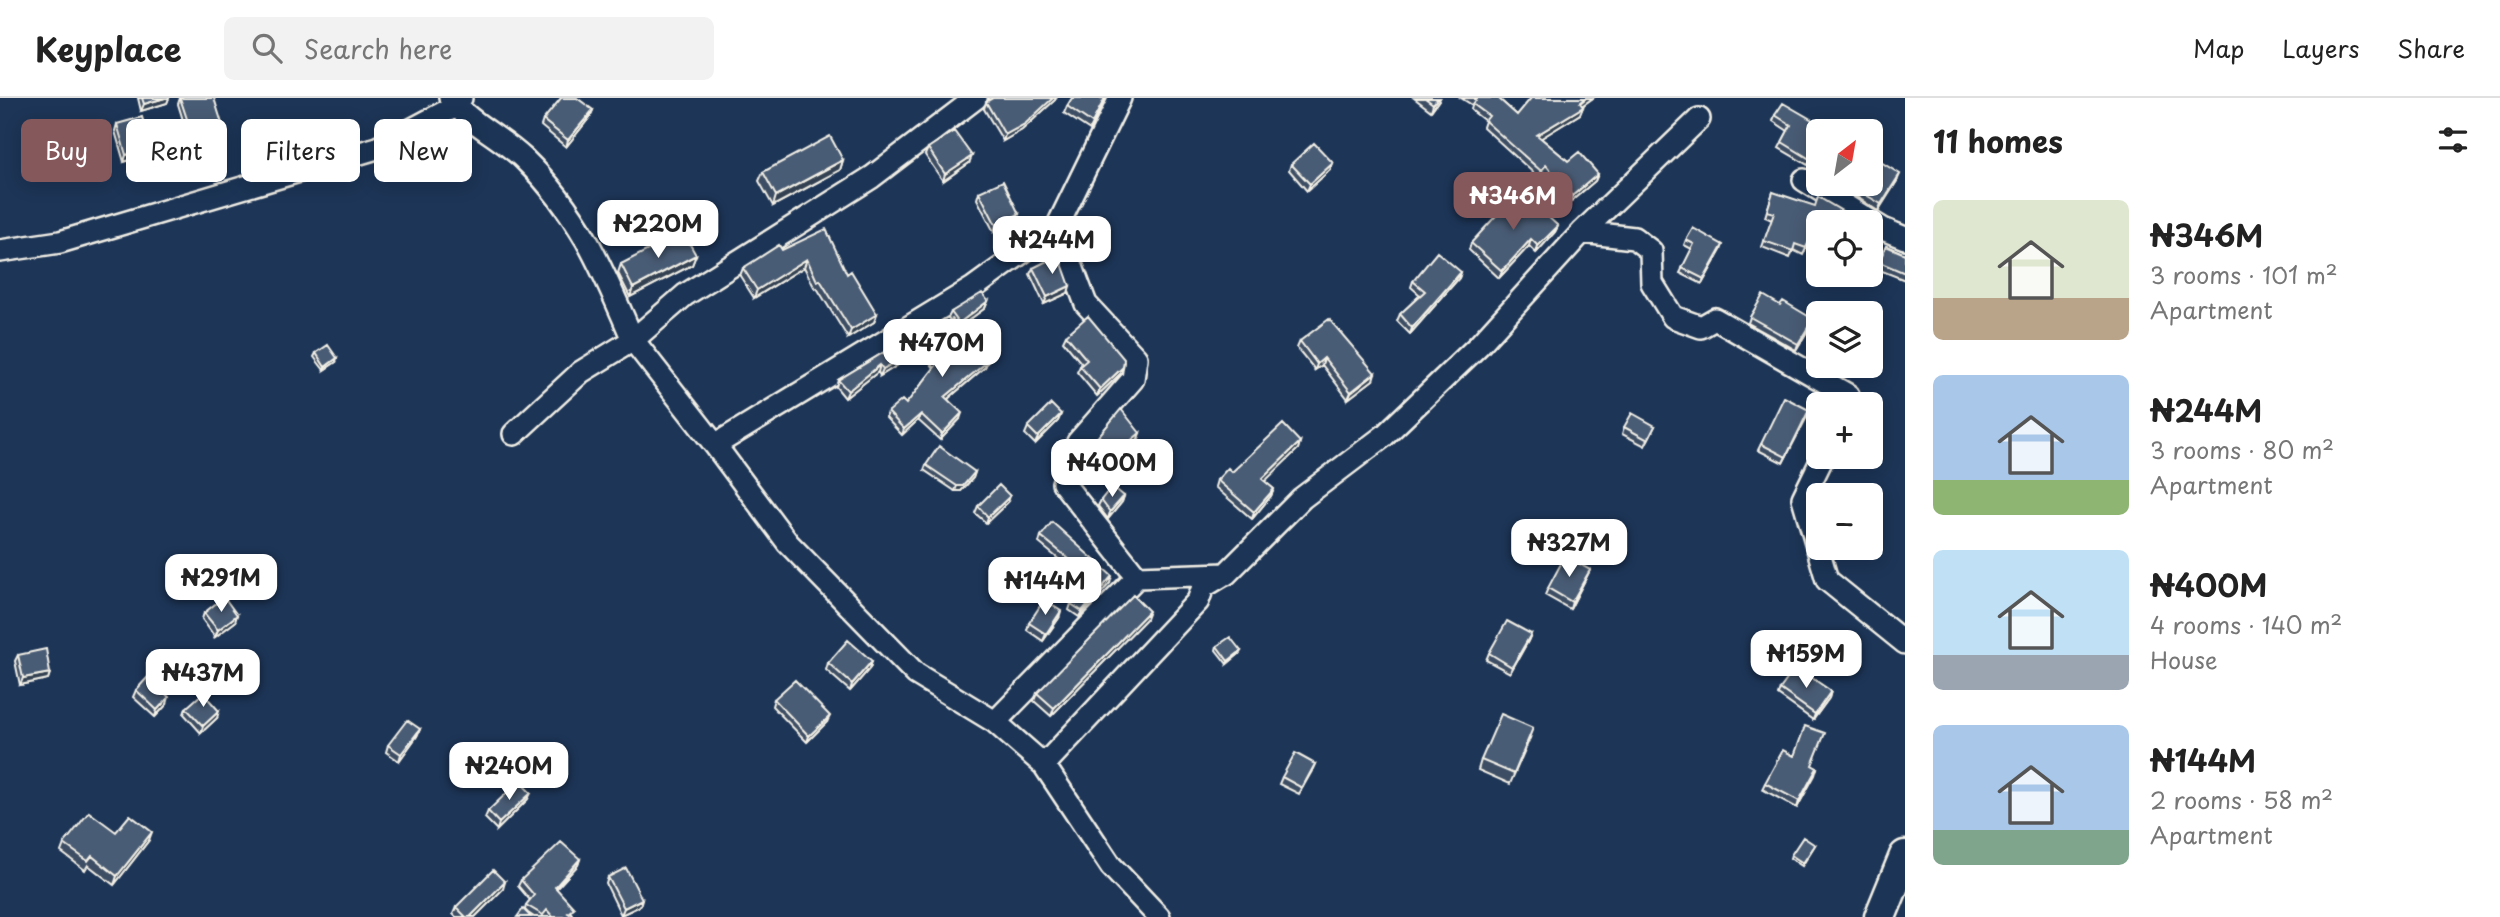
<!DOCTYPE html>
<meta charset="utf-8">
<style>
body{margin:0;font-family:"Playpen Sans",sans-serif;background:#f2f2f2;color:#222;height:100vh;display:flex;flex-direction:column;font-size:26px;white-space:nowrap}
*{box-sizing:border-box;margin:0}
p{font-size:23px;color:#767676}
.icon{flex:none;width:38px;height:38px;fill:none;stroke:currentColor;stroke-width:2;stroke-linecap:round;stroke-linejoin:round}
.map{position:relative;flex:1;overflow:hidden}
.panel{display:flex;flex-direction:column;background:#fff;width:595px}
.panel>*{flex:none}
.hud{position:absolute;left:21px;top:21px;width:665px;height:63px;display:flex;gap:14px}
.needle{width:46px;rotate:31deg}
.controls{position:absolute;left:1806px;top:21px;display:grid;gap:14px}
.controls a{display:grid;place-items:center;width:77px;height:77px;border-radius:10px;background:#fff;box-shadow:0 4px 18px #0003;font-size:35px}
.price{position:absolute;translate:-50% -60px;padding:0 16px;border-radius:14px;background:#fff;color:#222;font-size:23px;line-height:46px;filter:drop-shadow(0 2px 4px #0008)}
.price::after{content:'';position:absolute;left:50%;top:42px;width:21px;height:16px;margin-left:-10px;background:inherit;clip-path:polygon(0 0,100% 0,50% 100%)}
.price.active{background:#85585c;color:#fff}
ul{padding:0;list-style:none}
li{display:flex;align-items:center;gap:21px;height:175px;padding:0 28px}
li span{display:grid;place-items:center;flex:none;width:196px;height:140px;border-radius:10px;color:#555}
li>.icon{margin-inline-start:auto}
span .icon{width:84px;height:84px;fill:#fffc;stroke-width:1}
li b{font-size:30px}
h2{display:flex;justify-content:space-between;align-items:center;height:84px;padding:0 28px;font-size:30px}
.pill{padding:0 24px;border-radius:10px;background:#fff;box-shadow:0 4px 18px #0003;font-size:24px;line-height:63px}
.pill.active{background:#85585c;color:#fff}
header{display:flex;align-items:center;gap:42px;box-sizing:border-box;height:98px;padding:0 35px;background:#fff;border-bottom:2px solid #e0e0e0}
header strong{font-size:33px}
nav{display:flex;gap:38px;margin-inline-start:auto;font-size:24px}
.search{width:490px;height:63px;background:#f2f2f2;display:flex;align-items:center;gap:18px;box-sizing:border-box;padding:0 24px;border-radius:10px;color:#767676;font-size:26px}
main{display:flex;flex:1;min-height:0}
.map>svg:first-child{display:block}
</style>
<header>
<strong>Keyplace</strong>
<div class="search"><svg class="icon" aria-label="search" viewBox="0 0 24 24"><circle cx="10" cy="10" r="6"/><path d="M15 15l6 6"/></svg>Search here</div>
<nav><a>Map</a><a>Layers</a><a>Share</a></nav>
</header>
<main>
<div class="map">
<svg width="1905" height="819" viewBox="0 0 1905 819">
<rect width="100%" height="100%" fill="#1d3557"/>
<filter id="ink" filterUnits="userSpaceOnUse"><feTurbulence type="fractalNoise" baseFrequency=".0143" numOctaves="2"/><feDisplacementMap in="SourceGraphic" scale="14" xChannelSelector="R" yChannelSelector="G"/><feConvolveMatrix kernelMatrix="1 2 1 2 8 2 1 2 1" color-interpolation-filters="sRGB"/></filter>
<g filter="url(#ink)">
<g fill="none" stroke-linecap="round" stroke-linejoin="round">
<defs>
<path id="minor" d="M 450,0 C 469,25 501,39 524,61 C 580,115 603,172 633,242 L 581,274 L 514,336
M 1120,0 L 1057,129 L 973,190 L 715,347 L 788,445 L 916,576 L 995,624 L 1044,667 L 1111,768 L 1159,819
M 1804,82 L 1883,131 L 1905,140
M 1057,129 L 1086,206 L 1136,260 L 1133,281 L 1078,344 L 1063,385 L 1137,479
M 1582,134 L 1634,140 L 1651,153 L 1652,185 L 1673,219 L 1701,229 L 1715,221 L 1848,297 L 1845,306
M 0,153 L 60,144 L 377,50 L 456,8 L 461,0
M 715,347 L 633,242 L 685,197 L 872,79 L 976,0
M 1823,359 L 1803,400 L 1827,482 L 1905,545
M 995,624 L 1137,479 L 1226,476 L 1302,400 L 1384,338 L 1479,247 L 1582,134 L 1699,21
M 1044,667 L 1198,503 L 1203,489 L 1223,477"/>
<path id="secondary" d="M 1880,819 L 1905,758"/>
</defs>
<use href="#minor" stroke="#f4f1e8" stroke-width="26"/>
<use href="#secondary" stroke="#f4f1e8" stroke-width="35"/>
<use href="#minor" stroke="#1d3557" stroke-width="21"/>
<use href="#secondary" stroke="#1d3557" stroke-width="30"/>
</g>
<path fill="#3e4e64" stroke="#f4f1e8" stroke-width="2" d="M 138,0 L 169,0 L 167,5 L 141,13 Z
M 180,0 L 224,32 L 222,39 L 191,48 L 178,6 Z
M 991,0 L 1056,0 L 1055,2 L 1022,32 L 1003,43 L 984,11 L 986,4 Z
M 1106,0 L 1090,32 L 1064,15 L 1067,8 Z
M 1414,0 L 1440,0 L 1431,13 Z
M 1461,0 L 1498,0 L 1517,17 L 1593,0 L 1582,8 L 1583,9 L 1580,16 L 1541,40 L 1568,63 L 1598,76 L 1595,83 L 1569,105 L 1543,74 L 1538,79 L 1483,29 L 1485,23 L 1471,12 L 1472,7 Z
M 593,12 L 590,19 L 566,49 L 541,28 L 543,22 Z
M 1775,17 L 1827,33 L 1808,67 L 1779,50 L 1788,33 L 1773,23 Z
M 117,26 L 151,50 L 149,56 L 124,64 L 115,33 Z
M 928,50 L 969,65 L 943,83 L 925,57 Z
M 843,62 L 840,72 L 773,108 L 759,83 L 763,74 Z
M 1333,65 L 1330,72 L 1307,93 L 1289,72 L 1291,66 Z
M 1897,83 L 1878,113 L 1854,97 L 1856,91 Z
M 979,94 L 1017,122 L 994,134 L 977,101 Z
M 1773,94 L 1818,124 L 1818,143 L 1811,140 L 1803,157 L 1793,152 L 1790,160 L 1762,149 L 1772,122 L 1765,119 Z
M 1527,105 L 1558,128 L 1555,134 L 1536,155 L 1529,148 L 1499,180 L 1469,152 L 1471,145 Z
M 1686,142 L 1721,152 L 1702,186 L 1680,175 L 1692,151 L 1684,147 Z
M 1886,148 L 1905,156 L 1905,182 L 1877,171 Z
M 782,152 L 847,176 L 874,224 L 848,240 L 817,190 L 815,191 L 804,169 L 754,200 L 740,178 L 743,170 Z
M 696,157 L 692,167 L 630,199 L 618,175 L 621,166 Z
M 1033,170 L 1068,195 L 1044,206 L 1030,176 Z
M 1461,174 L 1459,180 L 1410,236 L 1397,223 L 1400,216 L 1420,197 L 1411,189 L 1413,183 Z
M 988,203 L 985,210 L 959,229 L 988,263 L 985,269 L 948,301 L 960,321 L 940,342 L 918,322 L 902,337 L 886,320 L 888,314 L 906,306 L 934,270 L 919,250 L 921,244 L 950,222 L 948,220 L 951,214 Z
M 1780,207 L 1813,221 L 1811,227 L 1796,252 L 1748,225 L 1750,219 Z
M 1066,237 L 1123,269 L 1121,275 L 1097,298 L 1077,274 L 1080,268 L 1082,266 L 1063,243 Z
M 1300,243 L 1373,282 L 1348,301 L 1322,267 L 1315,272 L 1297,250 Z
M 896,247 L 901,265 L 880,278 L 878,274 L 845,300 L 836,289 L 838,282 Z
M 316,255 L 336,264 L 324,272 L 314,259 Z
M 1809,312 L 1783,365 L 1758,352 L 1761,346 Z
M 1061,316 L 1058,323 L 1035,346 L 1025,336 L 1028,329 Z
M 1655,328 L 1645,348 L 1622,336 L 1624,329 Z
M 1138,341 L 1113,362 L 1111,369 L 1101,381 L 1084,366 L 1091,347 Z
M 1300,344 L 1298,351 L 1264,383 L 1274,391 L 1271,398 L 1252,421 L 1215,389 L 1217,382 Z
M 926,367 L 975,374 L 973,380 L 961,393 L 955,393 L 924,372 Z
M 1124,398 L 1122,404 L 1108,421 L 1098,408 L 1101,402 Z
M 1008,404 L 986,425 L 975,415 L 978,408 Z
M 1041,438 L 1110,485 L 1079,519 L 1069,512 L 1071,506 L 1085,487 L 1077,480 L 1078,477 L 1039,445 Z
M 1590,472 L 1587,478 L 1570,511 L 1545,497 L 1548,490 Z
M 204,515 L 235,524 L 215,539 L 202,521 Z
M 1059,520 L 1043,543 L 1027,532 L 1029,525 Z
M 1146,521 L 1051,618 L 1034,603 L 1037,595 Z
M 1531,536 L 1528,543 L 1510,575 L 1486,562 L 1489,555 Z
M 1217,548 L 1241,553 L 1239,556 L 1227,566 L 1216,552 Z
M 18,557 L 50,575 L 48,581 L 20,587 L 15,563 Z
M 872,563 L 870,570 L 850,593 L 826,572 L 828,565 Z
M 189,574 L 213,579 L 200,591 L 188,577 Z
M 1780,591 L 1831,593 L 1829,600 L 1813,622 L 1778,597 Z
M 136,592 L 167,606 L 155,619 L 133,599 Z
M 774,601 L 827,624 L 807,644 L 772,608 Z
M 186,610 L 217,620 L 201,635 L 184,616 Z
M 420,631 L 417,638 L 399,663 L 386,654 L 388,647 Z
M 1530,640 L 1510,686 L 1478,672 L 1481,662 Z
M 1315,666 L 1312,673 L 1299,696 L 1279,686 L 1282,679 Z
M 1812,668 L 1817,670 L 1797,710 L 1762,691 L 1765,685 Z
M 528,701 L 497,732 L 485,720 L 488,713 Z
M 116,734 L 149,742 L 114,787 L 88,767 L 85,772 L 61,754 L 64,746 Z
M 1815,747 L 1802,768 L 1790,760 L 1791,757 Z
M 580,761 L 578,767 L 556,791 L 572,816 L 571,817 L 574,819 L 534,819 L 528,815 L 525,812 L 526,807 L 530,802 L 518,788 L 521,782 Z
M 608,779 L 640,808 L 621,817 L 606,786 Z
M 503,791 L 475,819 L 456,819 L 453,816 L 456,809 Z"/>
<path fill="#324051" stroke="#f4f1e8" stroke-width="2" d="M 165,0 L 169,0 L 167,5 L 141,13 L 144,6 Z
M 1053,0 L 1056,0 L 1055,2 L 1022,32 L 1003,43 L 1005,37 Z
M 1438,0 L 1440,0 L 1439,2 L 1431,13 L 1433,6 Z
M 1586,0 L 1593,0 L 1577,11 L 1580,5 Z
M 1583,9 L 1580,16 L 1535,44 L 1537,37 Z
M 593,12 L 590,19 L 566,49 L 568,42 Z
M 224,32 L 222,39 L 191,48 L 194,42 Z
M 151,50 L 149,56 L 124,64 L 126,57 Z
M 972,58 L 969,65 L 943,83 L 945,76 Z
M 843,62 L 840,72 L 773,108 L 776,98 Z
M 1333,65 L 1330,72 L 1307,93 L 1310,86 Z
M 1598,76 L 1595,83 L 1569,105 L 1572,98 Z
M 1900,76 L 1897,83 L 1878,113 L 1881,106 Z
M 1019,116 L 1017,122 L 994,134 L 996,127 Z
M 1558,128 L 1555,134 L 1536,155 L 1538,148 Z
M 1531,141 L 1529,148 L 1499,180 L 1502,173 Z
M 1723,147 L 1721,152 L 1702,186 L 1704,181 Z
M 696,157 L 692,167 L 630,199 L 633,190 Z
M 807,161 L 804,169 L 754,200 L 757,192 Z
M 1461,174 L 1459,180 L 1410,236 L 1412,230 Z
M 1070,188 L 1068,195 L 1044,206 L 1047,199 Z
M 988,203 L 985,210 L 957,231 L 959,225 Z
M 877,216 L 874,224 L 848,240 L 851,232 Z
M 1813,221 L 1811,227 L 1796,252 L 1798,246 Z
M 903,259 L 901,265 L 880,278 L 883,271 Z
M 337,260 L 336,264 L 324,272 L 325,269 Z
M 1324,260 L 1322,267 L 1315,272 L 1317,266 Z
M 988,263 L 985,269 L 943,305 L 945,299 Z
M 880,267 L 878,274 L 845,300 L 848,293 Z
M 1123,269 L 1121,275 L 1097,298 L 1100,291 Z
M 1375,275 L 1373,282 L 1348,301 L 1351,294 Z
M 1809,312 L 1807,319 L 1783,365 L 1786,359 Z
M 962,315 L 960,321 L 940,342 L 942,336 Z
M 921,316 L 918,322 L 902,337 L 904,331 Z
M 1061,316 L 1058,323 L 1035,346 L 1038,339 Z
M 1140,335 L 1138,341 L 1108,367 L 1110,360 Z
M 1300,344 L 1298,351 L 1260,388 L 1262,381 Z
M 1113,362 L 1111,369 L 1101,381 L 1104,374 Z
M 975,374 L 973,380 L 961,393 L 955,393 L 957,388 Z
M 1274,391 L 1271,398 L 1252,421 L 1254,414 Z
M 1010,398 L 1008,404 L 986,425 L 988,419 Z
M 1124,398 L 1122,404 L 1108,421 L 1110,414 Z
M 1590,472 L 1587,478 L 1570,511 L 1572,504 Z
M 1112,478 L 1110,485 L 1079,519 L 1082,513 Z
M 1061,513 L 1059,520 L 1043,543 L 1046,536 Z
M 1149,513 L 1146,521 L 1051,618 L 1054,610 Z
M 237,517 L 235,524 L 215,539 L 218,532 Z
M 1531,536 L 1528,543 L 1510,575 L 1512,569 Z
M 1241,553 L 1239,556 L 1227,566 L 1228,563 Z
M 872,563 L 870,570 L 850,593 L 852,586 Z
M 50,575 L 48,581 L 20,587 L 23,580 Z
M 214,576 L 213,579 L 200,591 L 202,587 Z
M 1831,593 L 1829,600 L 1813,622 L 1815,616 Z
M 169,599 L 167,606 L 155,619 L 157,612 Z
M 219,613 L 217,620 L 201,635 L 203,628 Z
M 830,618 L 827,624 L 807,644 L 809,638 Z
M 420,631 L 417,638 L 399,663 L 401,656 Z
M 1817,670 L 1815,677 L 1797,710 L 1799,703 Z
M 531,695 L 528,701 L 497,732 L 499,725 Z
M 152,734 L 149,742 L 114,787 L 117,778 Z
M 580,761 L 578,767 L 552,795 L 555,789 Z
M 505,784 L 503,791 L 475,819 L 470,819 Z
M 642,801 L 640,808 L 621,817 L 624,810 Z"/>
<path fill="#485b74" stroke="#f4f1e8" stroke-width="2" d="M 142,0 L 165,0 L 144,6 Z
M 180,0 L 214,0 L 224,32 L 194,42 Z
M 561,0 L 577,0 L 593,12 L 568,42 L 543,22 Z
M 993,0 L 1053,0 L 1025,26 L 1005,37 L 986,4 Z
M 1072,0 L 1105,0 L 1092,25 L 1067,8 Z
M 1425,0 L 1438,0 L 1433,6 Z
M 1473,0 L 1498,0 L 1517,17 L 1531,0 L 1586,0 L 1580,5 L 1583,9 L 1537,37 L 1568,63 L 1579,54 L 1598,76 L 1572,98 L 1546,67 L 1541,73 L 1485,23 L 1489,18 L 1473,6 L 1476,2 Z
M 1783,5 L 1828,31 L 1826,33 L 1818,33 L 1818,47 L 1810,61 L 1782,44 L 1791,27 L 1775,17 Z
M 142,19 L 151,50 L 126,57 L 117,26 Z
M 954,33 L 972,58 L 945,76 L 928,50 Z
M 830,38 L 843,62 L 776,98 L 763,74 Z
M 1314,45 L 1333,65 L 1310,86 L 1291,66 Z
M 1876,61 L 1900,76 L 1881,106 L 1856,91 L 1859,86 L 1871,86 L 1871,68 Z
M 1003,83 L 1019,116 L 996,127 L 979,94 Z
M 1773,94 L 1815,108 L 1818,99 L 1847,116 L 1844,124 L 1818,124 L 1818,136 L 1813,134 L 1806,150 L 1795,146 L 1793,153 L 1764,143 L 1774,115 L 1767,113 Z
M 1515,97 L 1527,105 L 1530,102 L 1558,128 L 1538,148 L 1531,141 L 1502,173 L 1471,145 Z
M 1693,130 L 1723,147 L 1704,181 L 1682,170 L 1694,146 L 1686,142 Z
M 826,131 L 847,176 L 851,173 L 877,216 L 851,232 L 820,182 L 817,183 L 807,161 L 757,192 L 743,170 L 779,147 L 782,152 Z
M 683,134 L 696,157 L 633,190 L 621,166 Z
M 1886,148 L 1905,156 L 1905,175 L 1879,164 Z
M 1437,154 L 1461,174 L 1412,230 L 1400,216 L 1425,193 L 1413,183 Z
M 1059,157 L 1070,188 L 1047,199 L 1033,170 Z
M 982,195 L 988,203 L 959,225 L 951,214 Z
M 1763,197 L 1780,207 L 1783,203 L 1813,221 L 1798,246 L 1750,219 Z
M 1088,218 L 1124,261 L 1123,269 L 1100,291 L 1080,268 L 1087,262 L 1066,237 Z
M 952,221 L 988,263 L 945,299 L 962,315 L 942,336 L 921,316 L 904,331 L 888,314 L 902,302 L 906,306 L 938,265 L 921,244 Z
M 1329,221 L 1375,275 L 1351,294 L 1324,260 L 1317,266 L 1300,243 Z
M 328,247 L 337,260 L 325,269 L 316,255 Z
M 896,247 L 903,259 L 883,271 L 880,267 L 848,293 L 838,282 Z
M 1784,299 L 1809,312 L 1786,359 L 1761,346 Z
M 1051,306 L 1061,316 L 1038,339 L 1028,329 Z
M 1121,311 L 1140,335 L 1110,360 L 1113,362 L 1104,374 L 1086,360 L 1091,347 Z
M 1632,315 L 1655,328 L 1648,342 L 1624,329 Z
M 1283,326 L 1300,344 L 1262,381 L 1274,391 L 1254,414 L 1217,382 L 1228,370 L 1232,374 Z
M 939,348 L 975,374 L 963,388 L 957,388 L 926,367 Z
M 999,387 L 1010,398 L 988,419 L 978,408 Z
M 1112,388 L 1124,398 L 1110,414 L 1101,402 Z
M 1052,424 L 1112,478 L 1082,513 L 1071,506 L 1088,482 L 1079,474 L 1081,471 L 1041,438 Z
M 1565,458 L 1590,472 L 1572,504 L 1548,490 Z
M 1133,497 L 1149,513 L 1054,610 L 1037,595 Z
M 224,499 L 237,517 L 218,532 L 204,515 Z
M 1044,502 L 1061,513 L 1046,536 L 1029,525 Z
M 1507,523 L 1531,536 L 1512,569 L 1489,555 Z
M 1230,539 L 1241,553 L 1228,563 L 1217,548 Z
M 848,542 L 872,563 L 852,586 L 828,565 Z
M 46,551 L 50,575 L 23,580 L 18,557 Z
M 202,563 L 214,576 L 202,587 L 189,574 Z
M 1796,569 L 1831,593 L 1815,616 L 1780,591 Z
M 148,579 L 169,599 L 157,612 L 136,592 Z
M 795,582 L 830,618 L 809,638 L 774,601 Z
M 203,595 L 219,613 L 203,628 L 186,610 Z
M 1501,616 L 1533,630 L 1514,676 L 1481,662 Z
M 407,622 L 420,631 L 401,656 L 388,647 Z
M 1805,628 L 1825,635 L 1812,667 L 1817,670 L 1799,703 L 1765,685 L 1783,652 L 1794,658 Z
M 1295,655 L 1315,666 L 1302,690 L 1282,679 Z
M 519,683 L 531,695 L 499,725 L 488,713 Z
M 89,714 L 116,734 L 130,717 L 152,734 L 117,778 L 92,758 L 88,763 L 64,746 Z
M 1803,739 L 1815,747 L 1803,765 L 1791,757 Z
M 561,744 L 580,761 L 555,789 L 574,810 L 568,815 L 574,819 L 553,819 L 547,812 L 543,817 L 526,807 L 534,797 L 521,782 Z
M 626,770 L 642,801 L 624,810 L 608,779 Z
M 493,772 L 505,784 L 470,819 L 466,819 L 456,809 Z
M 523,811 L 531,819 L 517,819 Z"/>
</g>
</svg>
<div class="controls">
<a><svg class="needle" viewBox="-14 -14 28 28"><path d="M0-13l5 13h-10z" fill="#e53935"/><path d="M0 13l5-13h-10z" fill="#767676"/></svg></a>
<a><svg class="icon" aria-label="locate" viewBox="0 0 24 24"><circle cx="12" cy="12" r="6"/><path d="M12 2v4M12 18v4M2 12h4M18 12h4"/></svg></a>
<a><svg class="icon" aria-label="layers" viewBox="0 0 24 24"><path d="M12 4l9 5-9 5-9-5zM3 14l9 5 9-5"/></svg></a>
<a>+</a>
<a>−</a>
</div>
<b class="price active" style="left:1513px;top:134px">₦346M</b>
<b class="price" style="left:658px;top:162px">₦220M</b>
<b class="price" style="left:1052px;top:178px">₦244M</b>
<b class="price" style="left:942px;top:281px">₦470M</b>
<b class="price" style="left:1112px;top:401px">₦400M</b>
<b class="price" style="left:1569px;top:481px">₦327M</b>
<b class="price" style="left:221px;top:516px">₦291M</b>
<b class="price" style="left:1045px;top:519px">₦144M</b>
<b class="price" style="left:1806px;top:592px">₦159M</b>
<b class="price" style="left:203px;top:611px">₦437M</b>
<b class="price" style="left:509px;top:704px">₦240M</b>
<div class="hud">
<a class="pill active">Buy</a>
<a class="pill">Rent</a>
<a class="pill">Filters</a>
<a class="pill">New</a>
</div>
</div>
<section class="panel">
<h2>11 homes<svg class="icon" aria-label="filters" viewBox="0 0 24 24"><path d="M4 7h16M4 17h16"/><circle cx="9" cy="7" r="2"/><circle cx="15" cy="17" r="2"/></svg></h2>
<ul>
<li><span style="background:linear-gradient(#dfe7d0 70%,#b9a48a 0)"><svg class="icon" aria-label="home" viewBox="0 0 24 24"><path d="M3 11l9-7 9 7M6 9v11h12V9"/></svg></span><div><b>₦346M</b><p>3 rooms · 101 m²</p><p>Apartment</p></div></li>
<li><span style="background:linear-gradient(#a9c7e8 75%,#8fb573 0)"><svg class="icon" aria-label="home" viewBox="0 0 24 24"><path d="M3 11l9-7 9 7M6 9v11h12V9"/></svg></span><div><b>₦244M</b><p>3 rooms · 80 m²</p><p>Apartment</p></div></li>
<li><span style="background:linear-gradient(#bfe0f5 75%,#9aa5b1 0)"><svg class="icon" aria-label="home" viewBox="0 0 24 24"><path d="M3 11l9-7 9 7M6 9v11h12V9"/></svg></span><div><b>₦400M</b><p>4 rooms · 140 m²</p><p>House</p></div></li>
<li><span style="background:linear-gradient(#a9c7e8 75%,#7fa58c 0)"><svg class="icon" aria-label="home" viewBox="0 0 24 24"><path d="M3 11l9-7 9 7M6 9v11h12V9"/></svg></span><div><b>₦144M</b><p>2 rooms · 58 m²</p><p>Apartment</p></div></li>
</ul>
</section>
</main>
